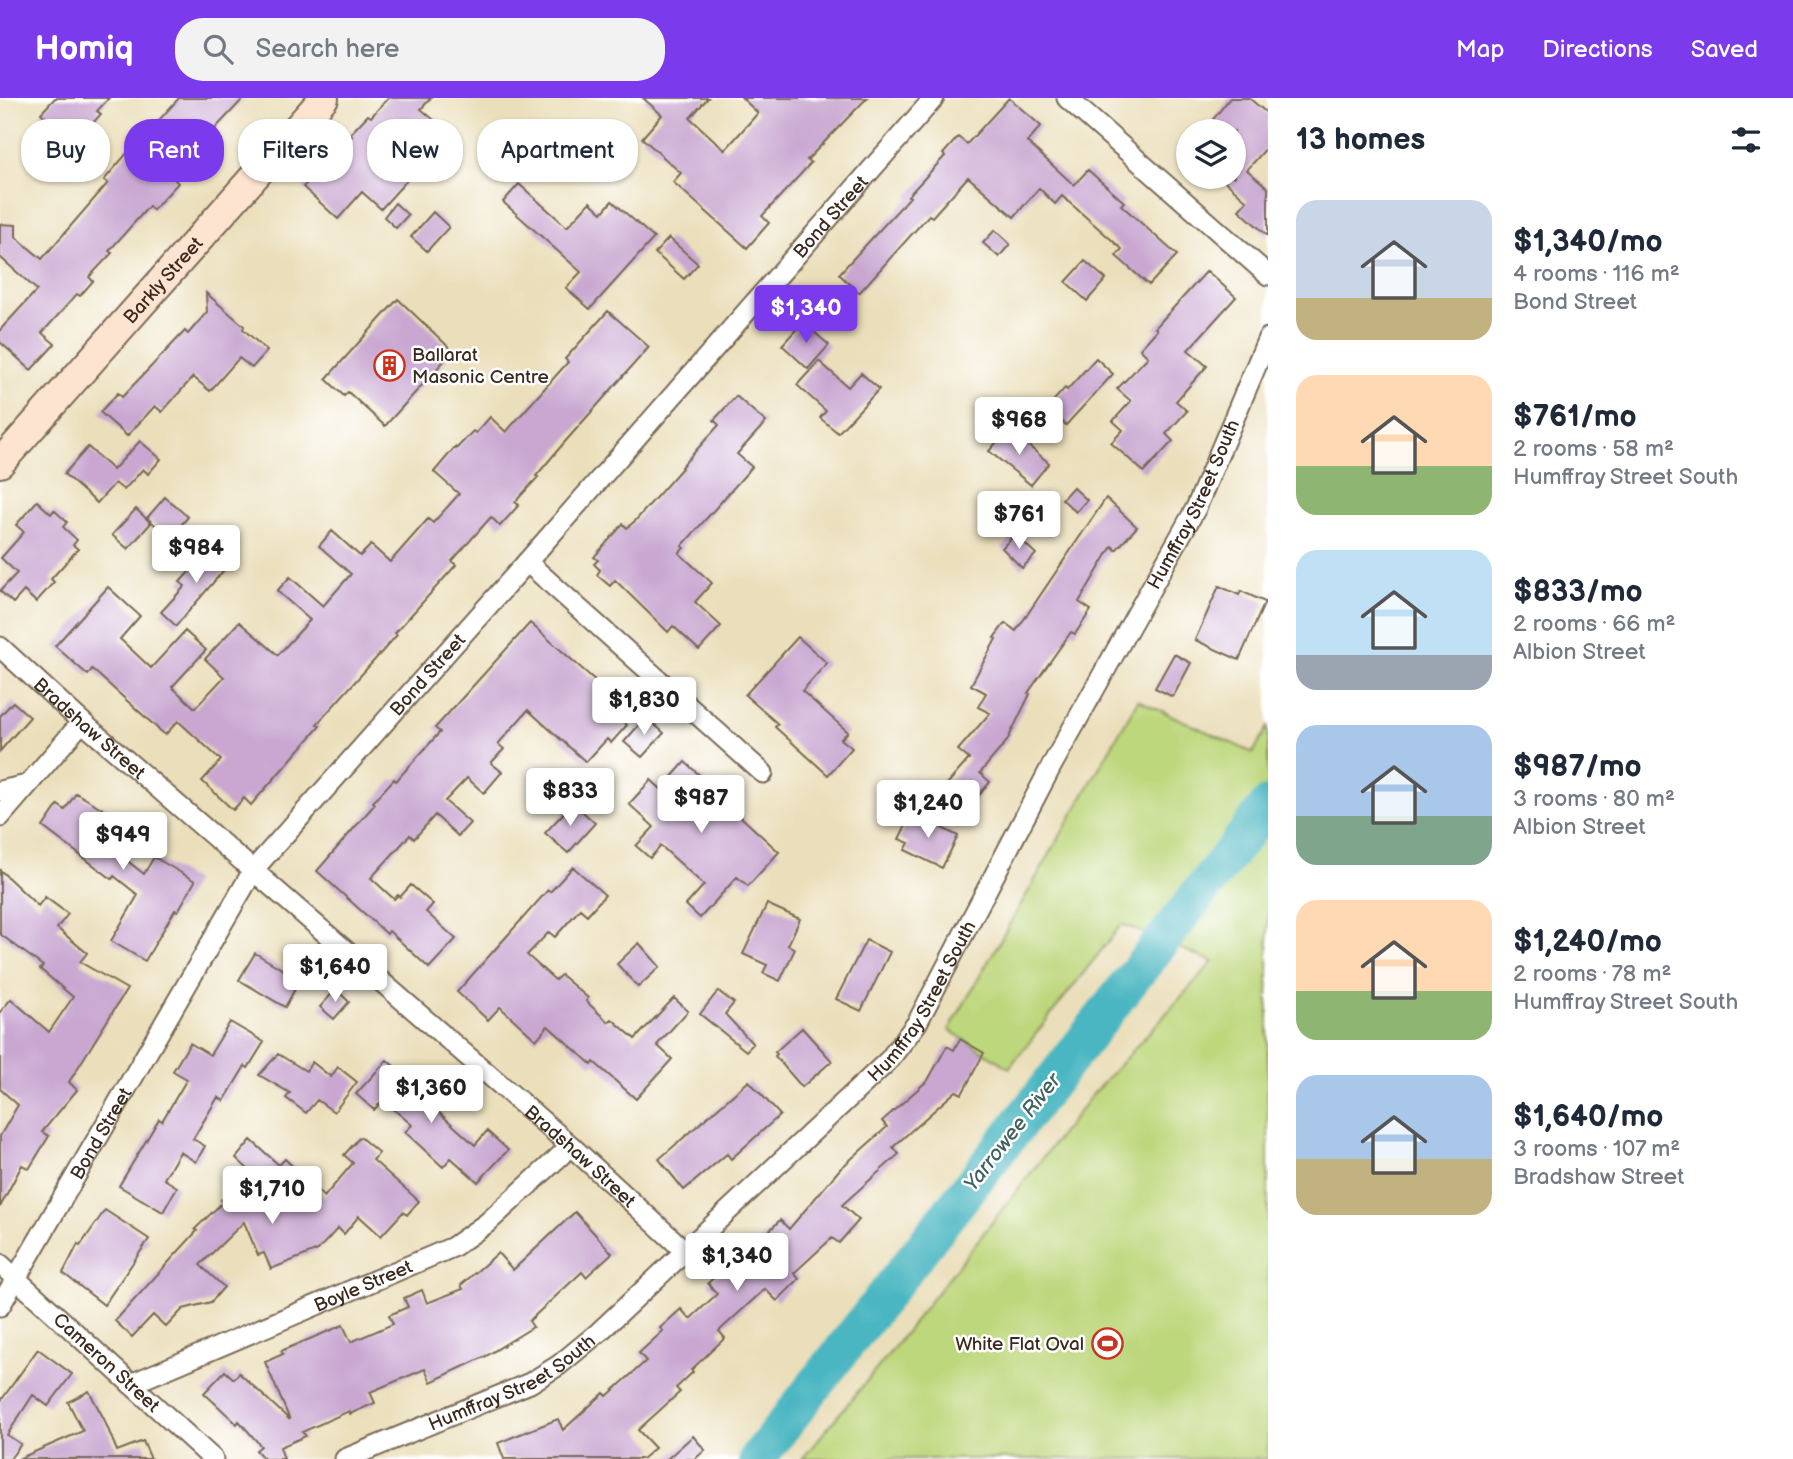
<!DOCTYPE html>
<meta charset="utf-8">
<style>
body{margin:0;font-family:"Balsamiq Sans",sans-serif;background:#f2f2f3;color:#1f2937;height:100vh;display:flex;flex-direction:column;font-size:26px;white-space:nowrap}
*{box-sizing:border-box;margin:0}
p{font-size:23px;color:#747a83}
.icon{flex:none;width:38px;height:38px;fill:none;stroke:currentColor;stroke-width:2;stroke-linecap:round;stroke-linejoin:round}
.map{position:relative;flex:1;overflow:hidden}
.details{display:flex;flex-direction:column;background:#fff;width:525px}
.details>*{flex:none}
.banner{position:absolute;left:21px;top:21px;width:665px;height:63px;display:flex;gap:14px}
.buttons{position:absolute;left:1176px;top:21px;display:grid;gap:14px}
.buttons a{display:grid;place-items:center;width:70px;height:70px;border-radius:50%;background:#fff;box-shadow:0 2px 5px #0004;font-size:35px}
.price{position:absolute;translate:-50% -60px;padding:0 16px;border-radius:7px;background:#fff;color:#222;font-size:23px;line-height:46px;filter:drop-shadow(0 2px 4px #0008)}
.price::after{content:'';position:absolute;left:50%;top:42px;width:21px;height:16px;margin-left:-10px;background:inherit;clip-path:polygon(0 0,100% 0,50% 100%)}
.price.on{background:#7c3aed;color:#fff}
ul{padding:0;list-style:none}
li{display:flex;align-items:center;gap:21px;height:175px;padding:0 28px}
li span{display:grid;place-items:center;flex:none;width:196px;height:140px;border-radius:21px;color:#555}
li>.icon{margin-inline-start:auto}
span .icon{width:84px;height:84px;fill:#fffc;stroke-width:1}
li b{font-size:30px}
h2{display:flex;justify-content:space-between;align-items:center;height:84px;padding:0 28px;font-size:30px}
.chip{padding:0 24px;border-radius:28px;background:#fff;box-shadow:0 2px 5px #0004;font-size:24px;line-height:63px}
.chip.on{background:#7c3aed;color:#fff}
header{display:flex;align-items:center;gap:42px;box-sizing:border-box;height:98px;padding:0 35px;background:#7c3aed;color:#fff}
header strong{font-size:33px}
nav{display:flex;gap:38px;margin-inline-start:auto;font-size:24px}
.search{width:490px;height:63px;background:#f2f2f3;display:flex;align-items:center;gap:18px;box-sizing:border-box;padding:0 24px;border-radius:28px;color:#747a83;font-size:26px}
main{display:flex;flex:1;min-height:0}
.map>svg:first-child{display:block}
</style>
<header>
<strong>Homiq</strong>
<div class="search"><svg class="icon" aria-label="search" viewBox="0 0 24 24"><circle cx="10" cy="10" r="6"/><path d="M15 15l6 6"/></svg>Search here</div>
<nav><a>Map</a><a>Directions</a><a>Saved</a></nav>
</header>
<main>
<div class="map">
<svg width="1268" height="1361" viewBox="0 0 1268 1361">
<rect width="100%" height="100%" fill="#fff"/>
<filter id="ink" filterUnits="userSpaceOnUse"><feTurbulence type="fractalNoise" baseFrequency=".0143" numOctaves="2"/><feDisplacementMap in="SourceGraphic" scale="14" xChannelSelector="R" yChannelSelector="G"/><feConvolveMatrix kernelMatrix="1 2 1 2 8 2 1 2 1" color-interpolation-filters="sRGB"/></filter>
<filter id="wash" filterUnits="userSpaceOnUse"><feTurbulence type="fractalNoise" baseFrequency=".00686" numOctaves="4" result="noise"/><feDisplacementMap in="SourceGraphic" scale="28" xChannelSelector="R" yChannelSelector="G"/><feGaussianBlur stdDeviation="1.57" result="paint"/><feColorMatrix in="noise" values="0 0 0 0 0 0 0 0 0 0 0 0 0 0 0 0 0 1.4 0 .05"/><feComposite in="paint" operator="in"/></filter>
<g filter="url(#wash)">
<rect width="100%" height="100%" fill="#ebdfbb"/>
<path fill="#bdd77c" stroke="#7c804d" stroke-width="2" d="M 1138,602 L 1253,655 L 1268,629 L 1268,1361 L 802,1361 L 880,1267 L 1092,997 L 1213,864 L 1122,826 L 1009,970 L 949,932 Z"/>
<g fill="none" stroke-linecap="round" stroke-linejoin="round">
<path stroke="#48b6c1" stroke-width="37" d="M 757,1361 L 1268,707"/>
</g>
<g id="blocks">
<path fill="#c9a7d1" d="M 55,0 L 109,0 L 97,13 L 101,16 L 75,45 L 41,15 Z
M 179,0 L 244,0 L 192,55 L 196,59 L 175,82 L 178,85 L 153,112 L 149,108 L 109,153 L 112,155 L 89,179 L 93,183 L 80,198 L 77,196 L 42,235 L 55,246 L 31,272 L 0,244 L 0,232 L 37,192 L 0,159 L 0,126 L 16,127 L 16,139 L 42,161 L 108,85 L 104,82 L 128,54 L 136,62 L 158,38 L 150,32 Z
M 388,0 L 431,0 L 421,11 L 440,27 L 425,43 L 434,52 L 381,111 L 362,94 L 338,121 L 303,89 L 352,38 L 350,36 L 368,17 L 371,19 Z
M 643,0 L 708,0 L 690,20 L 725,52 L 758,15 L 742,0 L 867,0 L 807,62 L 811,65 L 762,118 L 769,125 L 747,150 L 673,84 L 681,75 L 642,40 L 662,17 Z
M 1009,0 L 1041,28 L 1027,44 L 1074,87 L 1088,72 L 1124,104 L 1121,107 L 1177,157 L 1149,187 L 1116,158 L 1122,151 L 1062,98 L 1055,106 L 1039,90 L 1014,119 L 968,79 L 932,119 L 929,117 L 859,195 L 839,176 L 910,99 L 908,98 L 945,58 L 943,56 L 958,39 L 967,46 Z
M 1230,0 L 1249,0 L 1268,16 L 1268,48 L 1247,72 L 1268,90 L 1268,138 L 1239,112 L 1247,103 L 1220,79 L 1234,79 L 1234,33 L 1204,33 Z
M 519,86 L 567,129 L 590,104 L 602,115 L 612,103 L 654,140 L 590,211 L 566,190 L 581,174 L 503,104 Z
M 395,105 L 408,117 L 396,130 L 384,119 Z
M 433,114 L 449,129 L 427,153 L 411,139 Z
M 995,132 L 1010,146 L 999,159 L 983,145 Z
M 669,140 L 698,166 L 684,181 L 655,155 Z
M 1085,163 L 1106,181 L 1087,203 L 1066,184 Z
M 1207,173 L 1236,199 L 1188,252 L 1207,268 L 1176,303 L 1187,313 L 1166,336 L 1173,343 L 1144,374 L 1111,345 L 1123,332 L 1113,323 L 1131,303 L 1117,291 L 1148,259 L 1140,251 L 1157,232 L 1155,230 Z
M 206,195 L 244,228 L 243,231 L 267,253 L 252,270 L 239,260 L 210,293 L 193,279 L 162,314 L 155,308 L 127,338 L 100,314 L 118,295 L 122,299 L 185,233 L 188,236 L 207,214 Z
M 398,201 L 453,253 L 385,328 L 348,294 L 344,298 L 326,281 Z
M 608,213 L 649,249 L 563,346 L 536,378 L 538,379 L 515,404 L 519,407 L 500,428 L 491,419 L 452,463 L 456,467 L 395,535 L 397,537 L 317,626 L 320,628 L 251,707 L 244,700 L 233,712 L 202,683 L 221,662 L 178,623 L 165,637 L 92,571 L 88,577 L 55,548 L 108,489 L 140,518 L 120,541 L 151,570 L 185,533 L 206,552 L 172,589 L 195,610 L 224,579 L 205,561 L 239,524 L 278,557 L 310,522 L 277,493 L 290,479 L 323,508 L 351,476 L 319,448 L 332,433 L 360,458 L 371,447 L 390,464 L 428,421 L 433,425 L 459,396 L 434,374 L 455,349 L 456,351 L 473,333 L 476,335 L 490,319 L 506,334 L 568,264 L 565,261 Z
M 803,224 L 829,247 L 808,271 L 782,247 Z
M 1096,260 L 1113,276 L 1066,327 L 1047,310 L 1065,290 L 1067,292 Z
M 819,263 L 848,289 L 861,275 L 879,291 L 838,335 L 820,320 L 826,313 L 797,287 Z
M 736,298 L 766,324 L 737,356 L 752,369 L 682,448 L 684,450 L 679,455 L 712,485 L 695,504 L 721,528 L 699,552 L 673,528 L 668,534 L 615,482 L 610,488 L 597,477 L 600,472 L 594,466 L 598,462 L 594,459 L 623,426 L 627,430 L 636,422 L 682,370 L 681,369 L 719,327 L 714,322 Z
M 1008,331 L 1049,365 L 1031,387 L 989,353 Z
M 140,343 L 161,361 L 148,376 L 143,371 L 124,392 L 115,385 L 97,405 L 64,376 L 88,349 L 113,372 Z
M 1073,389 L 1087,402 L 1076,414 L 1062,401 Z
M 165,399 L 188,419 L 170,440 L 147,420 Z
M 1106,400 L 1137,429 L 1116,452 L 1112,448 L 1079,504 L 1091,512 L 1075,536 L 1071,534 L 1028,595 L 1030,596 L 1007,643 L 980,675 L 990,684 L 965,714 L 940,694 L 969,661 L 958,652 L 990,615 L 978,609 L 986,595 L 971,587 L 996,541 L 994,540 L 1005,525 L 1016,533 Z
M 37,403 L 51,416 L 54,412 L 67,424 L 63,429 L 77,442 L 73,447 L 78,451 L 51,481 L 54,484 L 36,504 L 24,493 L 13,505 L 0,493 L 17,475 L 1,460 L 24,434 L 16,427 Z
M 136,411 L 151,425 L 128,451 L 112,437 Z
M 1015,436 L 1036,456 L 1022,470 L 1002,450 Z
M 212,449 L 230,465 L 176,528 L 161,514 L 185,488 L 180,484 Z
M 1219,488 L 1239,497 L 1241,493 L 1265,504 L 1239,562 L 1195,542 Z
M 530,525 L 613,598 L 605,607 L 627,627 L 611,645 L 607,641 L 586,664 L 528,612 L 498,646 L 504,651 L 491,665 L 502,674 L 484,695 L 467,680 L 445,703 L 470,725 L 458,738 L 435,717 L 414,741 L 410,737 L 371,780 L 394,801 L 398,797 L 400,799 L 411,787 L 433,806 L 426,814 L 456,841 L 429,870 L 389,833 L 387,836 L 317,773 L 375,706 L 373,704 L 394,681 L 396,683 L 440,634 L 435,630 Z
M 798,539 L 827,565 L 802,593 L 848,634 L 841,641 L 852,650 L 828,677 L 775,629 L 778,626 L 745,597 Z
M 1174,556 L 1191,565 L 1173,599 L 1155,590 Z
M 13,604 L 30,619 L 0,653 L 0,618 Z
M 646,619 L 664,635 L 642,659 L 624,644 Z
M 685,664 L 705,682 L 703,684 L 779,754 L 748,788 L 737,779 L 700,820 L 686,807 L 704,787 L 661,748 L 650,760 L 636,748 L 654,729 L 629,706 L 651,682 L 661,691 Z
M 76,695 L 108,714 L 131,733 L 115,753 L 144,776 L 154,759 L 195,783 L 178,813 L 175,812 L 145,863 L 111,843 L 138,797 L 114,778 L 112,781 L 43,729 L 58,707 L 65,712 Z
M 573,705 L 595,725 L 568,755 L 545,735 Z
M 912,715 L 958,738 L 942,770 L 905,752 L 909,745 L 899,741 Z
M 573,769 L 605,797 L 587,817 L 580,811 L 555,839 L 549,834 L 527,857 L 555,882 L 561,877 L 588,900 L 586,903 L 608,924 L 612,921 L 635,941 L 674,900 L 688,913 L 657,947 L 672,961 L 636,1001 L 594,964 L 592,967 L 548,928 L 536,942 L 500,909 L 488,922 L 457,894 L 548,792 L 550,794 Z
M 0,772 L 38,808 L 45,799 L 68,816 L 57,830 L 87,855 L 80,864 L 127,891 L 69,984 L 77,992 L 42,1034 L 49,1038 L 29,1071 L 22,1067 L 0,1109 L 0,1038 L 18,1007 L 0,991 L 0,914 L 11,901 L 49,934 L 73,899 L 40,871 L 43,868 L 0,836 Z
M 767,806 L 800,821 L 788,847 L 795,851 L 780,883 L 763,875 L 767,867 L 743,856 Z
M 866,842 L 890,854 L 861,913 L 836,901 Z
M 639,845 L 660,869 L 638,889 L 617,866 Z
M 255,855 L 300,882 L 285,909 L 239,882 Z
M 336,891 L 349,904 L 334,921 L 320,909 Z
M 718,893 L 734,905 L 725,916 L 753,946 L 746,953 L 700,916 Z
M 230,924 L 264,944 L 248,970 L 245,968 L 224,1003 L 218,999 L 193,1041 L 205,1048 L 196,1064 L 180,1054 L 164,1081 L 177,1089 L 163,1114 L 119,1088 L 159,1021 L 162,1023 L 187,981 L 173,973 L 190,945 L 210,957 Z
M 802,930 L 832,963 L 802,989 L 775,958 L 777,956 L 775,954 Z
M 960,941 L 984,955 L 962,996 L 956,993 L 893,1049 L 899,1056 L 842,1107 L 859,1122 L 839,1145 L 832,1140 L 794,1175 L 799,1181 L 777,1203 L 765,1191 L 719,1233 L 725,1240 L 691,1272 L 693,1274 L 676,1290 L 680,1294 L 638,1332 L 655,1350 L 642,1361 L 504,1361 L 498,1345 L 558,1321 L 563,1332 L 604,1295 L 607,1298 L 646,1263 L 639,1255 L 663,1233 L 660,1230 L 681,1211 L 690,1221 L 717,1196 L 708,1185 L 732,1163 L 736,1167 L 780,1122 L 789,1131 L 840,1071 L 887,1029 L 882,1023 L 928,982 L 947,948 L 954,952 Z
M 278,956 L 306,973 L 312,964 L 331,979 L 338,969 L 357,984 L 334,1014 L 317,1002 L 306,1015 L 286,1000 L 290,995 L 259,977 Z
M 387,962 L 405,978 L 400,984 L 433,1014 L 435,1011 L 475,1047 L 487,1033 L 508,1052 L 478,1084 L 451,1060 L 443,1069 L 405,1034 L 412,1027 L 383,1002 L 374,1012 L 356,996 Z
M 749,983 L 780,1017 L 731,1061 L 727,1056 L 684,1092 L 659,1061 Z
M 360,1039 L 379,1055 L 373,1062 L 419,1103 L 407,1117 L 403,1114 L 381,1138 L 359,1118 L 344,1136 L 338,1130 L 318,1152 L 271,1171 L 264,1155 L 258,1157 L 244,1124 L 200,1167 L 224,1189 L 211,1204 L 183,1211 L 166,1229 L 153,1217 L 132,1239 L 115,1223 L 197,1133 L 195,1131 L 223,1104 L 221,1102 L 250,1073 L 236,1060 L 251,1042 L 279,1067 L 285,1061 L 324,1099 L 353,1065 L 344,1057 Z
M 105,1112 L 149,1141 L 104,1207 L 63,1175 L 78,1146 L 80,1148 Z
M 575,1114 L 612,1155 L 586,1179 L 582,1174 L 529,1223 L 533,1229 L 486,1258 L 431,1284 L 425,1271 L 370,1294 L 375,1305 L 350,1316 L 349,1313 L 302,1334 L 306,1338 L 280,1349 L 284,1361 L 264,1361 L 256,1352 L 261,1348 L 239,1323 L 237,1326 L 204,1295 L 225,1273 L 234,1281 L 239,1275 L 290,1322 L 265,1264 L 283,1256 L 281,1253 L 343,1227 L 351,1244 L 393,1226 L 389,1217 L 408,1209 L 404,1200 L 422,1192 L 427,1205 L 463,1191 L 461,1187 L 498,1155 L 513,1172 Z
M 38,1251 L 72,1276 L 48,1308 L 33,1297 L 7,1337 L 21,1346 L 10,1361 L 0,1361 L 0,1304 Z
M 89,1293 L 104,1321 L 117,1353 L 143,1343 L 151,1361 L 18,1361 L 83,1333 L 68,1304 Z
M 693,1338 L 705,1352 L 695,1361 L 667,1361 Z"/>
</g>
</g>
<g filter="url(#ink)">
<use href="#blocks" fill-opacity="0" stroke="#796955" stroke-width="2"/>
<g fill="none" stroke-linecap="round" stroke-linejoin="round">
<defs>
<g id="street">
<path d="M 1067,0 L 1268,177"/>
<path d="M 527,464 L 763,675"/>
<path id="s1" d="M 0,549 L 82,624 L 571,1048 L 685,1153"/>
<path d="M 0,693 L 27,687"/>
<path d="M 0,719 L 82,624"/>
<path id="s2" d="M 0,1166 L 213,1361"/>
<path id="s3" d="M 0,1208 L 254,771 L 527,464 L 934,0"/>
<path id="s4" d="M 131,1286 L 453,1149 L 487,1125 L 571,1048"/>
<path id="s5" d="M 345,1361 L 530,1285 L 559,1267 L 599,1234 L 889,962 L 917,925 L 1052,667 L 1196,410 L 1268,240"/>
</g>
<g id="secondary">
<path id="s6" d="M 0,365 L 324,0"/>
</g>
</defs>
<use href="#street" stroke="#796955" stroke-width="23"/>
<use href="#secondary" stroke="#796955" stroke-width="32"/>
<use href="#street" stroke="#fff" stroke-width="19"/>
<use href="#secondary" stroke="#fde4d1" stroke-width="28"/>
</g>
</g>
<defs>
<symbol id="building-ring" viewBox="-11 -11 22 22"><circle r="9.5" fill="#fff" stroke="#c8321e" stroke-width="1.5"/><path d="M-4-6H4V6H1V3H-1V6H-4ZM-2.5-4.3h1.7v1.8h-1.7ZM.8-4.3h1.7v1.8H.8ZM-2.5-1h1.7V.8h-1.7ZM.8-1h1.7V.8H.8Z" fill="#c8321e"/></symbol>
<symbol id="stadium-ring" viewBox="-11 -11 22 22"><circle r="9.5" fill="#fff" stroke="#c8321e" stroke-width="1.5"/><path d="M0-5a6.5 5 0 1 0 0 10a6.5 5 0 1 0 0-10ZM-3.5-1.8h7v3.6h-7Z" fill="#c8321e"/></symbol>
</defs>
<g fill-rule="evenodd">
<use href="#building-ring" x="372" y="250" width="35" height="35"/>
<use href="#stadium-ring" x="1090" y="1228" width="35" height="35"/>
</g>
<g text-anchor="middle" stroke-width="5" stroke-linejoin="round" paint-order="stroke">
<g font-size="19" fill="#3b2a1e" stroke="#fff">
<text dy="7" stroke="none"><textPath href="#s3" startOffset="1376">Bond Street</textPath></text>
<text dy="7" stroke="none"><textPath href="#s6" startOffset="245">Barkly Street</textPath></text>
<text dy="7" stroke="none"><textPath href="#s5" startOffset="1318">Humffray Street South</textPath></text>
<text dy="7" stroke="none"><textPath href="#s3" startOffset="766">Bond Street</textPath></text>
<text dy="7" stroke="none"><textPath href="#s1" startOffset="121">Bradshaw Street</textPath></text>
<text dy="7" stroke="none"><textPath href="#s5" startOffset="751">Humffray Street South</textPath></text>
<text dy="7" stroke="none"><textPath href="#s3" startOffset="200">Bond Street</textPath></text>
<text dy="7" stroke="none"><textPath href="#s1" startOffset="772">Bradshaw Street</textPath></text>
<text dy="7" stroke="none"><textPath href="#s4" startOffset="252">Boyle Street</textPath></text>
<text dy="7" stroke="none"><textPath href="#s2" startOffset="145">Cameron Street</textPath></text>
<text dy="7" stroke="none"><textPath href="#s5" startOffset="184">Humffray Street South</textPath></text>
</g>
<g font-size="19" fill="#3b2a1e" stroke="#fff" text-anchor="start">
<text x="412" y="263">Ballarat<tspan x="412" dy="22">Masonic Centre</tspan></text>
<text x="1084" y="1252" text-anchor="end">White Flat Oval</text>
</g>
<g font-size="21" font-style="italic" fill="#40625f" stroke="#fff">
<text transform="translate(1012 1034) rotate(-52)" y="7">Yarrowee River</text>
</g>
</g>
</svg>
<div class="buttons">
<a><svg class="icon" aria-label="layers" viewBox="0 0 24 24"><path d="M12 4l9 5-9 5-9-5zM3 14l9 5 9-5"/></svg></a>
</div>
<b class="price on" style="left:806px;top:247px">$1,340</b>
<b class="price" style="left:1019px;top:359px">$968</b>
<b class="price" style="left:1019px;top:453px">$761</b>
<b class="price" style="left:196px;top:487px">$984</b>
<b class="price" style="left:644px;top:639px">$1,830</b>
<b class="price" style="left:570px;top:730px">$833</b>
<b class="price" style="left:701px;top:737px">$987</b>
<b class="price" style="left:928px;top:742px">$1,240</b>
<b class="price" style="left:123px;top:774px">$949</b>
<b class="price" style="left:335px;top:906px">$1,640</b>
<b class="price" style="left:431px;top:1027px">$1,360</b>
<b class="price" style="left:272px;top:1128px">$1,710</b>
<b class="price" style="left:737px;top:1195px">$1,340</b>
<div class="banner">
<a class="chip">Buy</a>
<a class="chip on">Rent</a>
<a class="chip">Filters</a>
<a class="chip">New</a>
<a class="chip">Apartment</a>
</div>
</div>
<section class="details">
<h2>13 homes<svg class="icon" aria-label="filters" viewBox="0 0 24 24"><path d="M4 7h16M4 17h16"/><circle cx="9" cy="7" r="2"/><circle cx="15" cy="17" r="2"/></svg></h2>
<ul>
<li><span style="background:linear-gradient(#c9d6e8 70%,#c2b280 0)"><svg class="icon" aria-label="home" viewBox="0 0 24 24"><path d="M3 11l9-7 9 7M6 9v11h12V9"/></svg></span><div><b>$1,340/mo</b><p>4 rooms · 116 m²</p><p>Bond Street</p></div></li>
<li><span style="background:linear-gradient(#ffd9b3 65%,#8fb573 0)"><svg class="icon" aria-label="home" viewBox="0 0 24 24"><path d="M3 11l9-7 9 7M6 9v11h12V9"/></svg></span><div><b>$761/mo</b><p>2 rooms · 58 m²</p><p>Humffray Street South</p></div></li>
<li><span style="background:linear-gradient(#bfe0f5 75%,#9aa5b1 0)"><svg class="icon" aria-label="home" viewBox="0 0 24 24"><path d="M3 11l9-7 9 7M6 9v11h12V9"/></svg></span><div><b>$833/mo</b><p>2 rooms · 66 m²</p><p>Albion Street</p></div></li>
<li><span style="background:linear-gradient(#a9c7e8 65%,#7fa58c 0)"><svg class="icon" aria-label="home" viewBox="0 0 24 24"><path d="M3 11l9-7 9 7M6 9v11h12V9"/></svg></span><div><b>$987/mo</b><p>3 rooms · 80 m²</p><p>Albion Street</p></div></li>
<li><span style="background:linear-gradient(#ffd9b3 65%,#8fb573 0)"><svg class="icon" aria-label="home" viewBox="0 0 24 24"><path d="M3 11l9-7 9 7M6 9v11h12V9"/></svg></span><div><b>$1,240/mo</b><p>2 rooms · 78 m²</p><p>Humffray Street South</p></div></li>
<li><span style="background:linear-gradient(#a9c7e8 60%,#c2b280 0)"><svg class="icon" aria-label="home" viewBox="0 0 24 24"><path d="M3 11l9-7 9 7M6 9v11h12V9"/></svg></span><div><b>$1,640/mo</b><p>3 rooms · 107 m²</p><p>Bradshaw Street</p></div></li>
</ul>
</section>
</main>
